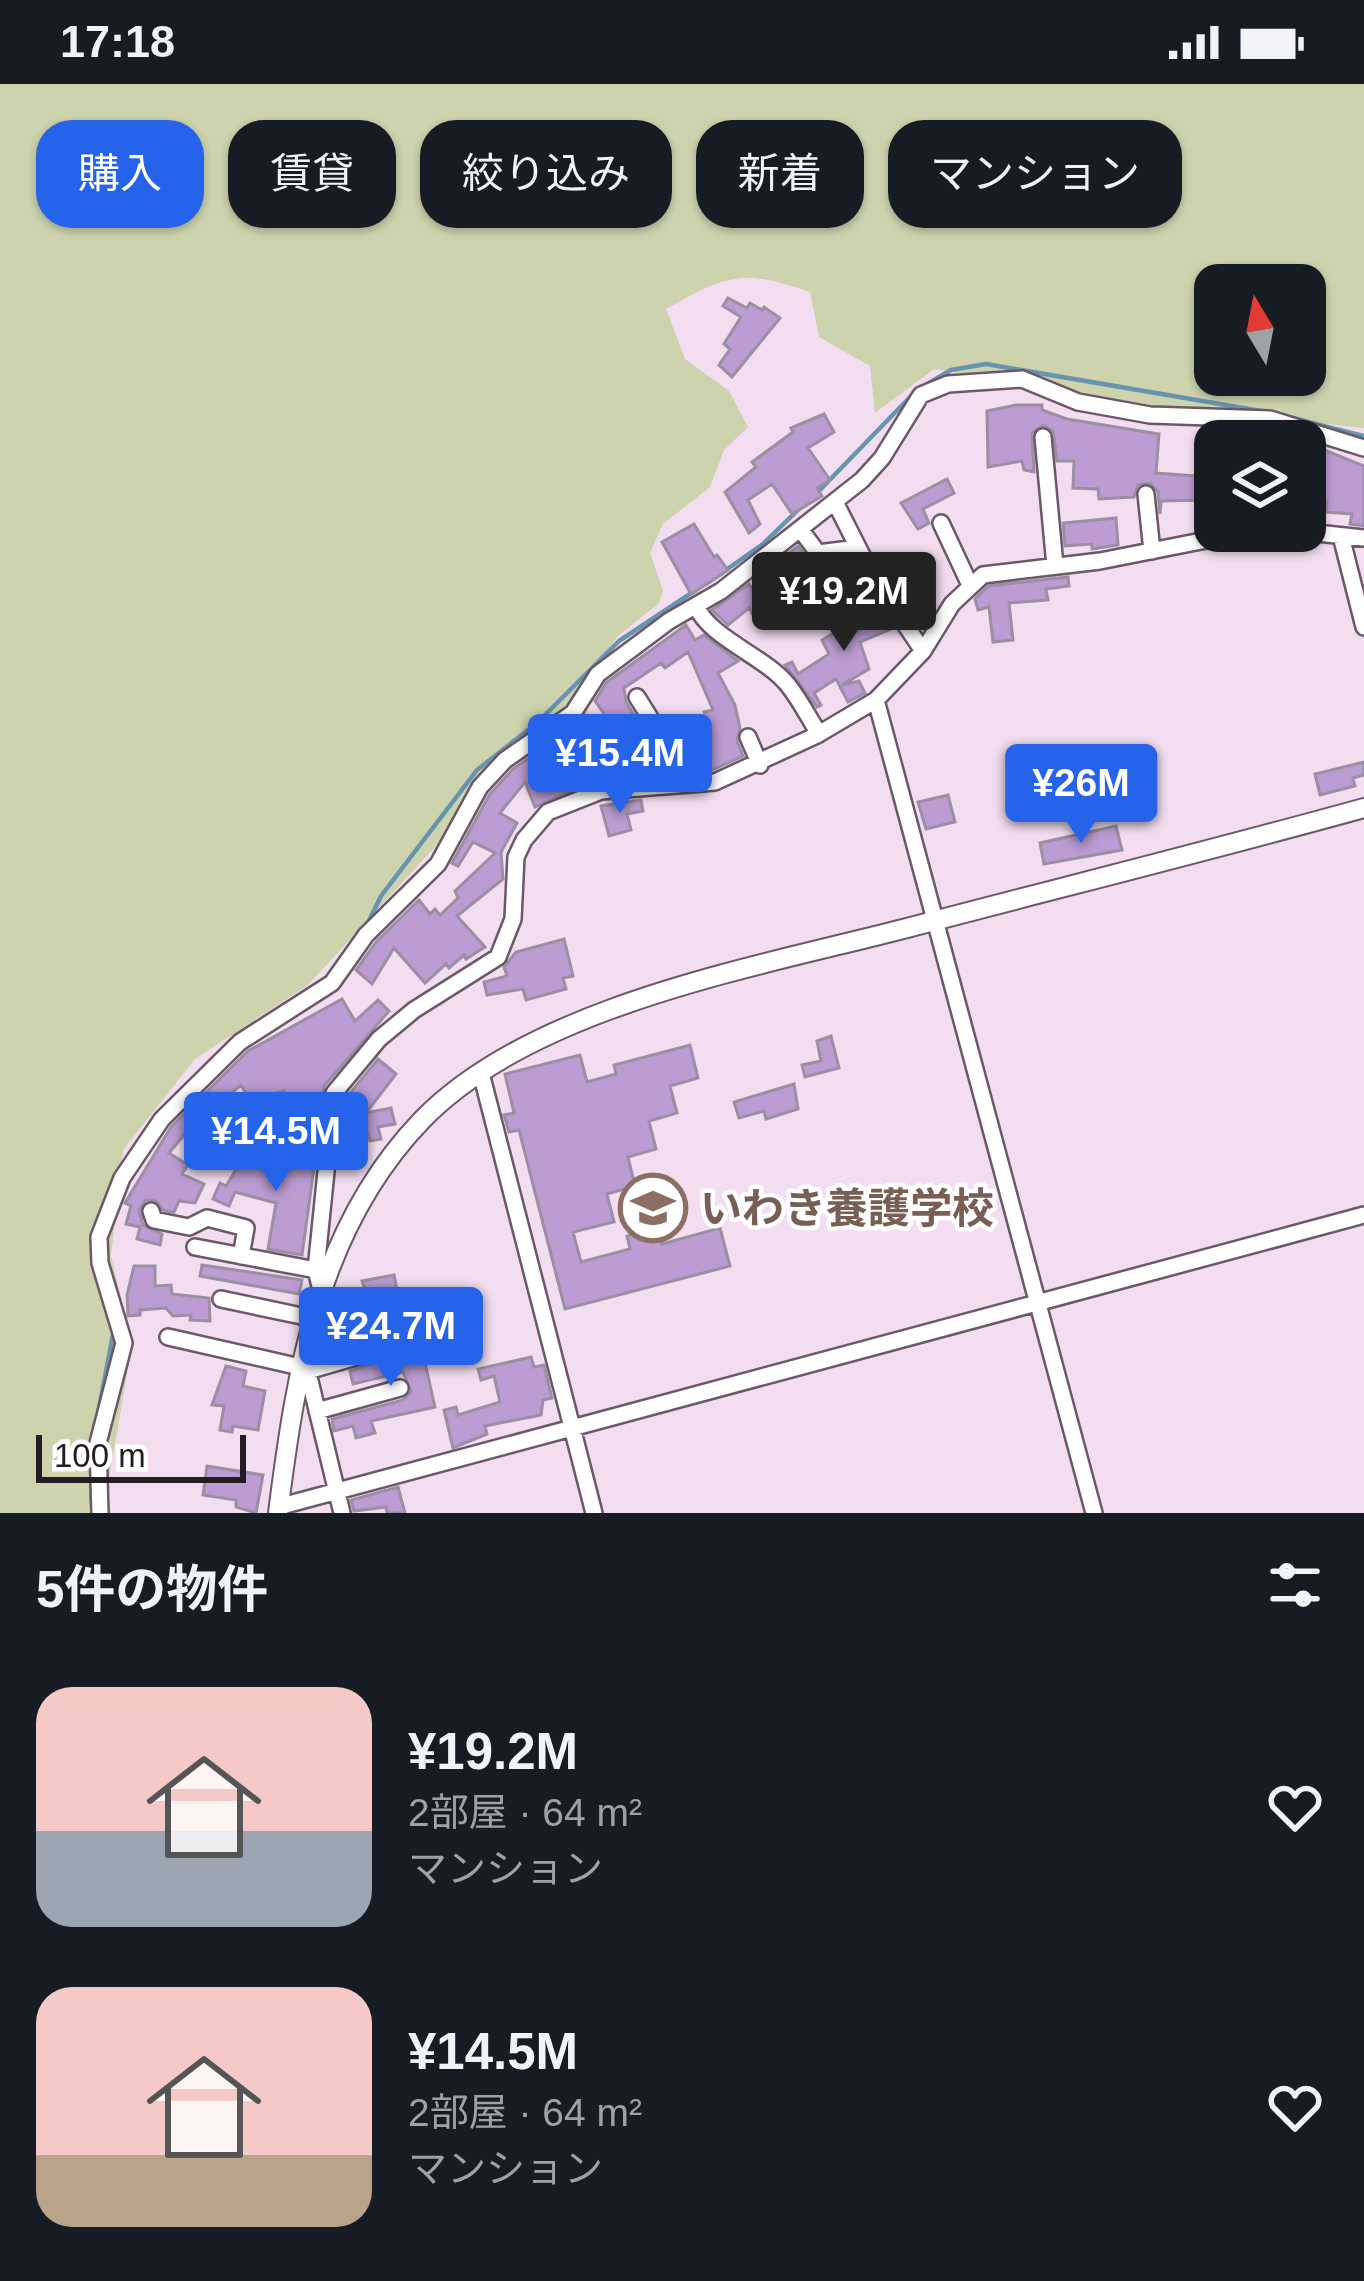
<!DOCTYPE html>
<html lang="ja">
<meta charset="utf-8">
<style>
body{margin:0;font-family:Arial,"Noto Sans JP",sans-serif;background:#242831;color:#f1f3f6;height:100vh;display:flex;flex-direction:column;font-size:45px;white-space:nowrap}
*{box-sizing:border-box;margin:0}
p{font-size:39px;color:#9ea1a6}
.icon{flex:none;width:66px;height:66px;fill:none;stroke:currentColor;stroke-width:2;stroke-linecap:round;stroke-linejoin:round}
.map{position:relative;height:1429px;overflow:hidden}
.details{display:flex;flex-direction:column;background:#171b24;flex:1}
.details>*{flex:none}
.banner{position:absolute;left:36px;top:36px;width:1293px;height:108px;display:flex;gap:24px}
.needle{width:78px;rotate:350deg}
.buttons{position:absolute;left:1194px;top:180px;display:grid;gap:24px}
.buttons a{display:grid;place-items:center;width:132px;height:132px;border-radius:24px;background:#171b24;box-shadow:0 3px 9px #0004;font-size:60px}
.scale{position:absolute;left:36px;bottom:30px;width:210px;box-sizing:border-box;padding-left:12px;border:6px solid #241c23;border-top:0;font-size:33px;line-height:42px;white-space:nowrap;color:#241c23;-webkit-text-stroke:9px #fff;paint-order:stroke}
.price{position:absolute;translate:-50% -102px;padding:0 27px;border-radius:12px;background:#2563eb;color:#fff;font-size:39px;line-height:78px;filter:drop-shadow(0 3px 6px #0008)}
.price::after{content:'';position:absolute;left:50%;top:72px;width:36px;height:27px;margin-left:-18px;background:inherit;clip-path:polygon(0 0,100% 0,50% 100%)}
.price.selected{background:#222;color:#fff}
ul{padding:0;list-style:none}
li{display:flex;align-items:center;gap:36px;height:300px;padding:0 36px}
li span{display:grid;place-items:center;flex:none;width:336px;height:240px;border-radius:36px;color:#555}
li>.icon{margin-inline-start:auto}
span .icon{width:144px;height:144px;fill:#fffc;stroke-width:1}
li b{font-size:51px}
h2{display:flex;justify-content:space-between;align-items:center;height:144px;padding:0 36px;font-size:51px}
.tag{padding:0 42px;border-radius:36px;background:#171b24;box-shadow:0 3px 9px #0004;font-size:42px;line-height:108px}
.tag.selected{background:#2563eb;color:#fff}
.status{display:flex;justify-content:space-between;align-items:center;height:84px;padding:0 60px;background:#171b24;direction:ltr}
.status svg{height:33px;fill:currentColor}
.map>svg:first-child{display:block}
</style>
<div class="status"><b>17:18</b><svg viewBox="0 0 49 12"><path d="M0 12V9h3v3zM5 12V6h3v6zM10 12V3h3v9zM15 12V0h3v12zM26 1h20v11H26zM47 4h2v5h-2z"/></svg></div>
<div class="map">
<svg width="1364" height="1429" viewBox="0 0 1364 1429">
<rect width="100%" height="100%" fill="#f3def1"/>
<path fill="#cdd3ad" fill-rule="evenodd" d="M 0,0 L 1364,0 L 1364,344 L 1163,323 L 934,285 L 875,329 L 870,282 L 819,253 L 810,208 C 743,185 728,190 666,225 L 685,275 L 729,307 L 748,343 L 724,366 L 710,403 L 663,440 L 650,469 L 663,506 L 659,519 L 617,553 L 582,606 L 589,634 L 565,645 L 558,630 L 523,657 L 446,751 L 308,901 L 195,975 L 123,1066 L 111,1172 L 132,1261 L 109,1395 L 109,1429 L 0,1429 ZM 1215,201 L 1305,201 L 1305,291 L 1215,291 Z"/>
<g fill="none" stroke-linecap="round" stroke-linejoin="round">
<path stroke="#6894b0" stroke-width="4.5" d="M 922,303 L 951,286 L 986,280 L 1261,327
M 1284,332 L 1364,352
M 817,409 L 913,310
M 706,500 L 763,460 L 799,425
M 367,841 L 381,812 L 477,686 L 537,639 L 619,557 L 696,506
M 96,1340 L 114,1246
M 91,1369 L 92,1423"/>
</g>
<path fill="#bc9cd3" stroke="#9b8fa4" stroke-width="3" d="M 728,214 L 747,224 L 750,219 L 762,226 L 764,223 L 780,234 L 732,293 L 719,281 L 730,265 L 724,260 L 741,233 L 723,222 Z
M 1016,321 L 1042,321 L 1042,326 L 1067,335 L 1159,350 L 1156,389 L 1209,393 L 1208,416 L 1161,417 L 1160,430 L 1158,408 L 1150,399 L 1138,401 L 1134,413 L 1099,415 L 1098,405 L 1073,404 L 1074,377 L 1057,377 L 1053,347 L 1043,341 L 1032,349 L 1034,388 L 1024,386 L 1022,377 L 988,383 L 987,327 Z
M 824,330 L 834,348 L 808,364 L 830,396 L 817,404 L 822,412 L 792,430 L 772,400 L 748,416 L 760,440 L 749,449 L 725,408 L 756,383 L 752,378 L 793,348 L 791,344 Z
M 1305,358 L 1364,382 L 1364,442 L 1350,440 L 1352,430 L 1326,428 L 1327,417 L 1308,413 L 1313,384 L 1305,383 Z
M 947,395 L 954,409 L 923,425 L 929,439 L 918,445 L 901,419 Z
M 1116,434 L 1118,461 L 1092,465 L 1092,460 L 1065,462 L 1063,439 Z
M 694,440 L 714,473 L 717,471 L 728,486 L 691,510 L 662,458 Z
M 798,462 L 811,478 L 778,504 L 767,486 Z
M 1068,493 L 1069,502 L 1046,505 L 1048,516 L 1009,519 L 1013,556 L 993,558 L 989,523 L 978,526 L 975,515 L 988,502 Z
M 749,500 L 765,525 L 753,531 L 749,524 L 728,541 L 712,526 Z
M 868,507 L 893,544 L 860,558 L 869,585 L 842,601 L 859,597 L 865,609 L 848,618 L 836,595 L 814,609 L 821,621 L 817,623 L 785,581 L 792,578 L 798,590 L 829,570 L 822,556 L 844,543 L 841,536 L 869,525 L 863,510 Z
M 686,541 L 695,556 L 704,551 L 738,577 L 718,589 L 735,621 L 740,644 L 737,657 L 743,672 L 712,686 L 679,689 L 674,685 L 672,664 L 711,659 L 704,628 L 713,626 L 688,568 L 665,584 L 661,579 L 624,604 L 626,618 L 640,641 L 643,689 L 621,693 L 610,671 L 609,651 L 580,661 L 581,681 L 574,684 L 582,702 L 535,723 L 525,698 L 500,729 L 517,739 L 501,768 L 503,795 L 457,832 L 485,863 L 466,875 L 464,871 L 449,884 L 446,880 L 425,899 L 394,864 L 372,900 L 356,886 L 377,857 L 419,816 L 430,830 L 435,825 L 440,831 L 458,814 L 455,807 L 495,769 L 473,758 L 458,782 L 452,779 L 490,710 L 513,685 L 561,652 L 609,637 L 595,617 L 607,598 Z
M 1364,678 L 1364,691 L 1353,694 L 1355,702 L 1320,711 L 1315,690 Z
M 948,711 L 955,738 L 926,745 L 918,718 Z
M 641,716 L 643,727 L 627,730 L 631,746 L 609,752 L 601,722 Z
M 1116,742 L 1122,766 L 1044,780 L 1040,759 Z
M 564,855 L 573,892 L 563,894 L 566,905 L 526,916 L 523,905 L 487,911 L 484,898 L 507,892 L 504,883 L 516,868 Z
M 342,915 L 355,937 L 378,916 L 389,927 L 324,1002 L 318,1052 L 274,1042 L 284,1007 L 250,1016 L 241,1001 L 217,1021 L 237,1037 L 254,1026 L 265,1042 L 241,1047 L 222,1062 L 195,1045 L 188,1053 L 185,1050 L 169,1069 L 188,1081 L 182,1090 L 204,1100 L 195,1119 L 179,1117 L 174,1128 L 163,1126 L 155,1116 L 146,1116 L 139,1126 L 143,1141 L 162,1150 L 160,1161 L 137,1155 L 140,1143 L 126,1140 L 131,1122 L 125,1119 L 171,1043 L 248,967 Z
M 831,952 L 839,984 L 805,993 L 802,981 L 821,977 L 817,957 Z
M 690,961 L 698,994 L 670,1002 L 677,1029 L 649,1037 L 656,1065 L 628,1073 L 635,1102 L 607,1110 L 614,1138 L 573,1148 L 581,1178 L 630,1165 L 627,1152 L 658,1144 L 662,1160 L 720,1144 L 730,1182 L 565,1225 L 519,1046 L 509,1048 L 504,1031 L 514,1029 L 505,990 L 580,971 L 587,998 L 616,990 L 614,981 Z
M 378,975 L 396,990 L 366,1029 L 391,1024 L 395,1040 L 378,1043 L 381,1055 L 370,1057 L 365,1039 L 343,1040 L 346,1014 Z
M 794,1000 L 798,1025 L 766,1035 L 764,1027 L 739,1034 L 734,1018 Z
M 271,1066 L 315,1076 L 302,1171 L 268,1165 L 276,1119 L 235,1108 L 229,1122 L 213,1115 L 220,1099 L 226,1102 L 243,1074 Z
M 202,1181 L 302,1196 L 299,1210 L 200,1192 Z
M 134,1182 L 155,1182 L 155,1202 L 171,1201 L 172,1210 L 209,1214 L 210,1237 L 190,1236 L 191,1231 L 173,1232 L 166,1224 L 140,1226 L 140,1231 L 128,1232 L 127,1211 Z
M 394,1191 L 398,1211 L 371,1223 L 362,1197 Z
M 421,1261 L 435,1323 L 371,1337 L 375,1349 L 356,1354 L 353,1342 L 334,1347 L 332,1335 L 403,1316 L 411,1308 L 403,1288 L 353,1300 L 350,1287 L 371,1280 L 375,1272 Z
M 531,1273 L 534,1283 L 544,1281 L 552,1314 L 543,1316 L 541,1331 L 485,1342 L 487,1350 L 453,1364 L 444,1326 L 456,1323 L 458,1331 L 500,1318 L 494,1292 L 481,1296 L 478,1285 Z
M 226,1282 L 246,1287 L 243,1302 L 265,1307 L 258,1346 L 233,1342 L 232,1348 L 220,1346 L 224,1322 L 212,1321 Z
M 207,1382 L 263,1391 L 256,1429 L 236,1423 L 236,1416 L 203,1411 Z
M 398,1403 L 405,1429 L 387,1429 L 386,1423 L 354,1427 L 351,1416 Z"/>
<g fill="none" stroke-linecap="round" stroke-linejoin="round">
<defs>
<path id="minor" d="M 1043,353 L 1055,482
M 1146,410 L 1152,467
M 835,418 L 872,491 L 923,567
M 941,439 L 969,499
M 800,445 L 818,469 L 858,464
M 1298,447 L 1364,454
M 1341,452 L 1364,543
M 696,522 C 711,555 763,571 788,601 C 800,616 809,634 819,650
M 637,613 L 652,637 L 656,700
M 876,616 L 1094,1429
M 748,653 L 760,681
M 590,673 L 615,705
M 481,989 L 594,1429
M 226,1076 C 249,1039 291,1058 326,1066
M 151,1127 L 154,1136 L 189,1143 L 207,1134 L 246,1144 L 241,1172
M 195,1163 L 316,1186
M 320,1202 L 316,1186 L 334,1009 L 379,955 L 414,926 L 498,873 L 513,835 L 516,773 L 524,756 L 548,728 L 601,707 L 715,698 L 817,651 L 876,616 L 923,567 L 952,520 L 983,491 L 1100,477 L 1252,447
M 221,1215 L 311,1234
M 168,1253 L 300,1283
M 299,1286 L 310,1297 L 342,1429
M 301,1289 L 363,1271
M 317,1327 L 400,1304
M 278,1423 L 1364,1131
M 100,1429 L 98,1359 L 124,1259 L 100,1179 L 99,1153 L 122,1094 L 162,1035 L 240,958 L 332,899 L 366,851 L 438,780 L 480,703 L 505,676 L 573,629 L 598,590 L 669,537 L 721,507 L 862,396 L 882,374 L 921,311 L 948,300 L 1022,295 L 1078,318 L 1150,331 L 1270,335 L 1364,364"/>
<path id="tertiary" d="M 278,1429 C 296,1287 318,1144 422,1036 C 532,922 757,883 907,844 C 1059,804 1212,766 1364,724"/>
</defs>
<use href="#minor" stroke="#6b5869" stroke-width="20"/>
<use href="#tertiary" stroke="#6b5869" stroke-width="22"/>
<use href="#minor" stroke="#fff" stroke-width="15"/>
<use href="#tertiary" stroke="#fff" stroke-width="18"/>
</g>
<defs>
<symbol id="school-ring" viewBox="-11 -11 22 22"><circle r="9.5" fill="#fff" stroke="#8d6e63" stroke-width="1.5"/><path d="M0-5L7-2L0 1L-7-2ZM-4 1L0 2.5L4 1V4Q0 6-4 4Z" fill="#8d6e63"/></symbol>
</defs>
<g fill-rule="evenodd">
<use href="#school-ring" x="615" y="1086" width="76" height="76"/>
</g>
<g text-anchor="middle" stroke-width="9" stroke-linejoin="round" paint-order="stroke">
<g font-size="42" font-weight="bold" fill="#785e54" stroke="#fff" text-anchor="start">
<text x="700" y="1139">いわき養護学校</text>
</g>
</g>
</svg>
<div class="buttons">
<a><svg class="needle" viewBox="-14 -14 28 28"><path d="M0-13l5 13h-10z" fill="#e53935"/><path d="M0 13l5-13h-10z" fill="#9ea1a6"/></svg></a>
<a><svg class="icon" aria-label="layers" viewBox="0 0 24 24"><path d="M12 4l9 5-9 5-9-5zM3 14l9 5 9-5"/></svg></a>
</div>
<div class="scale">100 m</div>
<b class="price selected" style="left:844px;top:570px">¥19.2M</b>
<b class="price" style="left:620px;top:732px">¥15.4M</b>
<b class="price" style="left:1081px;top:762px">¥26M</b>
<b class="price" style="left:276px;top:1110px">¥14.5M</b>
<b class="price" style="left:391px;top:1305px">¥24.7M</b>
<div class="banner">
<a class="tag selected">購入</a>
<a class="tag">賃貸</a>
<a class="tag">絞り込み</a>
<a class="tag">新着</a>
<a class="tag">マンション</a>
</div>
</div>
<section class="details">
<h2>5件の物件<svg class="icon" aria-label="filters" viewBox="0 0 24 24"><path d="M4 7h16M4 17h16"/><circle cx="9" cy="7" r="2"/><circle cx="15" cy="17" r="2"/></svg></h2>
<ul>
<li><span style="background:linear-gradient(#f6c9c9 60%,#9aa5b1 0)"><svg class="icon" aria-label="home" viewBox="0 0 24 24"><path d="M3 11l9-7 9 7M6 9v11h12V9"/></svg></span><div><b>¥19.2M</b><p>2部屋 · 64 m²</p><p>マンション</p></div><svg class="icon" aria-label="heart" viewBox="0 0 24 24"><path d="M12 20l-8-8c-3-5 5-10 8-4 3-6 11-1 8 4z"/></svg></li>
<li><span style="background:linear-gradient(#f6c9c9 70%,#b9a48a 0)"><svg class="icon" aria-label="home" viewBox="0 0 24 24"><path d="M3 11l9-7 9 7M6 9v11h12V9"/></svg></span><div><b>¥14.5M</b><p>2部屋 · 64 m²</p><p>マンション</p></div><svg class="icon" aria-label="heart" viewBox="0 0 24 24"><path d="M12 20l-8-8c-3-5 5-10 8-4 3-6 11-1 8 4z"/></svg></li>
</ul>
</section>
